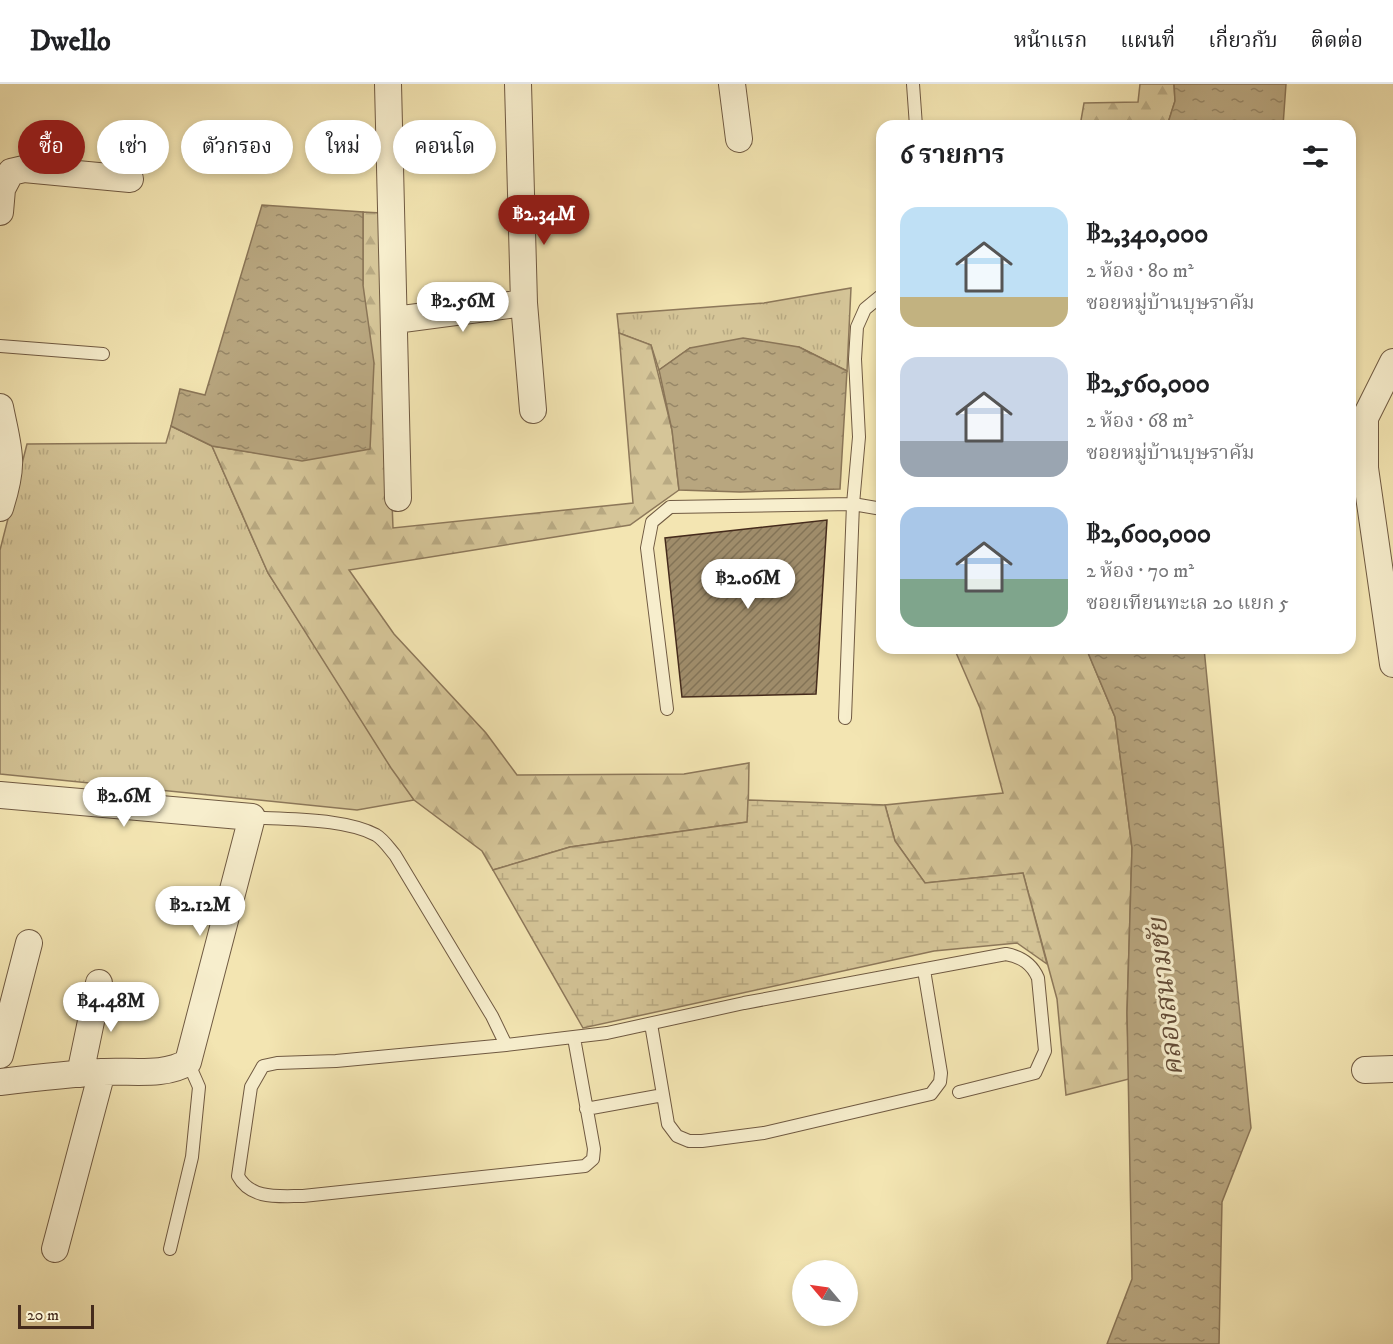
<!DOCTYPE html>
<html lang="th">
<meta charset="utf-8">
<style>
body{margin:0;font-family:"IM FELL DW Pica","Noto Serif Thai",serif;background:#f6f6f6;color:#202124;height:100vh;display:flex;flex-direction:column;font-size:22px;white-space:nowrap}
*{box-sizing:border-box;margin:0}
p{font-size:20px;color:#757577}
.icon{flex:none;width:33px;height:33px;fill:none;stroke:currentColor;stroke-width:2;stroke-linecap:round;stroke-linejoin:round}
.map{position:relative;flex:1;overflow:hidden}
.panel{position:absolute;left:876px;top:36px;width:480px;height:534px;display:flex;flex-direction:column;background:#fff;border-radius:18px;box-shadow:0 3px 9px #0003}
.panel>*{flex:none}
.banner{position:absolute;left:18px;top:36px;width:570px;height:54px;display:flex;gap:12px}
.needle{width:39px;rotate:299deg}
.controls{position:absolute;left:792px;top:1176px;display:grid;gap:12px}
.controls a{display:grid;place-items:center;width:66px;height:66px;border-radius:50%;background:#fff;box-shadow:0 3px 9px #0003;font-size:30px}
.scale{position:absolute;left:18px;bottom:15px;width:76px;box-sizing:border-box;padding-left:6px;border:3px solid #452b1c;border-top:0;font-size:16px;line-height:21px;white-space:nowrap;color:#452b1c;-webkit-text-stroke:4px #f7eecd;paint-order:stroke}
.price{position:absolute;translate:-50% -51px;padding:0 14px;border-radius:21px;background:#fff;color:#222;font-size:20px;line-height:39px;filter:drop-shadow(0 2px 3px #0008)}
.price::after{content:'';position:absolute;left:50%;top:36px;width:18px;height:14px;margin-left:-9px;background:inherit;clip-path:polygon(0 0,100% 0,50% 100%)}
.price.active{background:#8f2418;color:#fff}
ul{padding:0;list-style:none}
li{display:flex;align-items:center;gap:18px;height:150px;padding:0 24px}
li span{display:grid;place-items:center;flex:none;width:168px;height:120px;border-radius:18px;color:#555}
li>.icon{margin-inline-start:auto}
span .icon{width:72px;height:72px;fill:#fffc;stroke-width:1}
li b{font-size:26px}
h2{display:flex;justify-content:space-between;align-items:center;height:72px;padding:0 24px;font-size:26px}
.tag{padding:0 21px;border-radius:27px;background:#fff;box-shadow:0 3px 9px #0003;font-size:21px;line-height:54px}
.tag.active{background:#8f2418;color:#fff}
header{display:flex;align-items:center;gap:36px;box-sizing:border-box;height:84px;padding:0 30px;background:#fff;border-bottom:2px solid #e0e0e0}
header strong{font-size:28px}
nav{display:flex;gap:33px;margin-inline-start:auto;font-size:21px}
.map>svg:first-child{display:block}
</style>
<header>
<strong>Dwello</strong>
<nav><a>หน้าแรก</a><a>แผนที่</a><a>เกี่ยวกับ</a><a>ติดต่อ</a></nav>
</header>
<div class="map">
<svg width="1393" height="1260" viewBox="0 0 1393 1260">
<defs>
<pattern id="grass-tufts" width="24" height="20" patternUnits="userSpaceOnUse" patternTransform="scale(1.5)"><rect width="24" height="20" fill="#d5c598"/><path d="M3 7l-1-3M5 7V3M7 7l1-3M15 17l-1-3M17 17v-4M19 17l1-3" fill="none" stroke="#b8a982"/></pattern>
<pattern id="forest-firs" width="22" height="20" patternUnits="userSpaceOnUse" patternTransform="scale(1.5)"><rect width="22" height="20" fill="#d5c598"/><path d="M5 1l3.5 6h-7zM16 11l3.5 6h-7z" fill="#b8a982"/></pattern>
<pattern id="wetland-marsh" width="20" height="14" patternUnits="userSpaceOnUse" patternTransform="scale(1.5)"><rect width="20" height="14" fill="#d5c598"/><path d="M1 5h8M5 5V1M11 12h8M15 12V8" fill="none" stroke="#b8a982"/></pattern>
<pattern id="water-ripples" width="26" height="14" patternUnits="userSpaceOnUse" patternTransform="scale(1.5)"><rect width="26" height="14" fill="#b8a67f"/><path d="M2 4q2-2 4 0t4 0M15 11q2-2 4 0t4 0" fill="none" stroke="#978767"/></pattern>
<pattern id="building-hatch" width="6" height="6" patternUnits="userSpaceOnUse" patternTransform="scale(1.5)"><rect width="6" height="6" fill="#9f8c6a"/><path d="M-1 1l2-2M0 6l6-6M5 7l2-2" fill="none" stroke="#837356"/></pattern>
</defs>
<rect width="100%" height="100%" fill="#f3e5b2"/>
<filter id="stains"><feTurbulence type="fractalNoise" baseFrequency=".00333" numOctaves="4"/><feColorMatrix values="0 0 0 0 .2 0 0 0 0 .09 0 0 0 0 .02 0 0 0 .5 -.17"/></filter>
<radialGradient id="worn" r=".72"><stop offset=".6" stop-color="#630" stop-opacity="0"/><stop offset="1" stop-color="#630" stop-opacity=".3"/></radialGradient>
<path fill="url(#grass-tufts)" stroke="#8d785a" stroke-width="1.5" d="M 851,204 L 847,287 L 799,263 L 690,264 L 659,286 L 651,261 L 619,249 L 617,230 L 764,219 Z
M 171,342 L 212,362 L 268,489 L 414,716 L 357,726 L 0,690 L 0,466 L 27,360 L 166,359 Z"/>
<path fill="url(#forest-firs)" stroke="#8d785a" stroke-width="1.5" d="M 1140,0 L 1174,0 L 1175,17 L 1167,42 L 1080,42 L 1084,19 L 1138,18 Z
M 363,128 L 381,129 L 393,444 L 633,419 L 619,249 L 651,261 L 672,346 L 679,406 L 630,441 L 349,486 L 394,550 L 486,649 L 517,691 L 684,690 L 749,679 L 748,738 L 570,763 L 493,786 L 482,767 L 414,716 L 391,684 L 268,489 L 212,362 L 301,376 L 363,200 Z
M 954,564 L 1086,564 L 1115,633 L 1132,764 L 1127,929 L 1129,995 L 1066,1011 L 1057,915 L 1023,789 L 925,799 L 895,757 L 885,721 L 1003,709 L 980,624 Z"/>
<path fill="url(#wetland-marsh)" stroke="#8d785a" stroke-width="1.5" d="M 748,716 L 885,721 L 895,757 L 925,799 L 1023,789 L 1047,880 L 1017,859 L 934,867 L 583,944 L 493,786 L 570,763 L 747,738 Z"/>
<path fill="url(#water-ripples)" stroke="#8a7557" stroke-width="1.5" d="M 1174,0 L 1286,0 L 1283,42 L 1167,42 L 1175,17 Z
M 262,121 L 363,128 L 363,201 L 374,279 L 370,365 L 302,377 L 212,362 L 171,342 L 180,305 L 205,311 Z
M 743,254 L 799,263 L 847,287 L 840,405 L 740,408 L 679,406 L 672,346 L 659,286 L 690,264 Z
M 1086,564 L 1204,564 L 1251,1044 L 1222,1118 L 1219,1260 L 1107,1260 L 1132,1195 L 1127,929 L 1132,764 L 1115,633 Z"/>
<path fill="url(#building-hatch)" stroke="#452b1c" stroke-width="1.5" d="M 827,436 L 816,610 L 682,613 L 665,454 Z"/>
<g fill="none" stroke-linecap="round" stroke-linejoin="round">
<defs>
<path id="service" d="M 913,0 L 916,42
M 0,262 L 103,270
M 667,625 L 647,464 L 652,438 L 670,423 L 853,420 L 882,425
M 845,634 L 853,420 L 859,353 L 855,275 L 857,243 L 865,225 L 882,211
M 252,733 C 288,736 344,734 376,751 C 383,755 389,764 395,771 L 492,932 L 506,961 L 607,949 L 744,919 L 1006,870 C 1022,873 1032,880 1038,894 L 1045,967 L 1035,989 L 959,1008
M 651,940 L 668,1040 L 677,1052 L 689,1057 L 702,1057 L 764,1049 L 931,1010 L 940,998 L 941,989 L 924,886
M 506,961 L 336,977 L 277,979 L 263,982 L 251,1003 L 238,1092 C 251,1116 279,1112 303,1112 L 585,1082 L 593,1075 L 594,1065 L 574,954
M 586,1025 L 663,1011
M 170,1165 L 192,1073 L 199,1003 L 188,978"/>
<path id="minor" d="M 388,0 L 398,414
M 518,0 L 524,219 L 533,326
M 732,0 L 739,55
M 0,128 L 2,105 L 11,88 L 24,85 L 130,95
M 395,236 L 524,219
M 1393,278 L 1365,334 L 1365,384 L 1393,580
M 0,323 C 9,368 15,377 0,424
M 0,711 L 252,733 L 188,978 C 165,993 129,986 102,988 C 68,990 34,994 0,998
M 0,971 L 29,859
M 1365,986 L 1393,985
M 80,990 L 99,899
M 55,1165 L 102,988"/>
</defs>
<use href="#service" stroke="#705a42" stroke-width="14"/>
<use href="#minor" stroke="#705a42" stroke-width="28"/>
<use href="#service" stroke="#f7eecd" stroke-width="12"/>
<use href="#minor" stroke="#f7eecd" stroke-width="26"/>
</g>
<g text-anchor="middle" stroke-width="6" stroke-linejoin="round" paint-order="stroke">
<g font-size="27" font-style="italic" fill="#624a35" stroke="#f7eecd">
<text transform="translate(1165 913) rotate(-96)" y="9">คลองสนามชัย</text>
</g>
</g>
<rect width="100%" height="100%" filter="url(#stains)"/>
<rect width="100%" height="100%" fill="url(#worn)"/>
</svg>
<div class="controls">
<a><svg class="needle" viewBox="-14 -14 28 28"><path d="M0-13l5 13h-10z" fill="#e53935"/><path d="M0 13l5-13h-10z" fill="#757577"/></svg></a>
</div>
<div class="scale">20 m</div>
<b class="price active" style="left:544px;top:162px">฿2.34M</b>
<b class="price" style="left:463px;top:249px">฿2.56M</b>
<b class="price" style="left:748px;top:526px">฿2.06M</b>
<b class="price" style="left:124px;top:744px">฿2.6M</b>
<b class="price" style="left:200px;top:853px">฿2.12M</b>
<b class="price" style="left:111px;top:949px">฿4.48M</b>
<div class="banner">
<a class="tag active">ซื้อ</a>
<a class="tag">เช่า</a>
<a class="tag">ตัวกรอง</a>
<a class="tag">ใหม่</a>
<a class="tag">คอนโด</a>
</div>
<section class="panel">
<h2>6 รายการ<svg class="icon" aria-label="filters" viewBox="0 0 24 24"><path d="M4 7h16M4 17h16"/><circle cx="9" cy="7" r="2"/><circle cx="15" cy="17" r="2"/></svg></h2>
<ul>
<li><span style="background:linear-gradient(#bfe0f5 75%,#c2b280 0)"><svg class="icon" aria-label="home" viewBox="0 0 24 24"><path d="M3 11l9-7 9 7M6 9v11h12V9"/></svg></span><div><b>฿2,340,000</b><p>2 ห้อง · 80 m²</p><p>ซอยหมู่บ้านบุษราคัม</p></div></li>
<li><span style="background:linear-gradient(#c9d6e8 70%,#9aa5b1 0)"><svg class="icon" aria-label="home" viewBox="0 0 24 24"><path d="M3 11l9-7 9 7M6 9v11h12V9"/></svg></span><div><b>฿2,560,000</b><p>2 ห้อง · 68 m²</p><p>ซอยหมู่บ้านบุษราคัม</p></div></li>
<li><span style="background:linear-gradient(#a9c7e8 60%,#7fa58c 0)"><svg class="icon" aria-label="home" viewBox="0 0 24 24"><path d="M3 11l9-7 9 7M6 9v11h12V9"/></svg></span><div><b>฿2,600,000</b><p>2 ห้อง · 70 m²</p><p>ซอยเทียนทะเล 20 แยก 5</p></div></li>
</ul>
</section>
</div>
